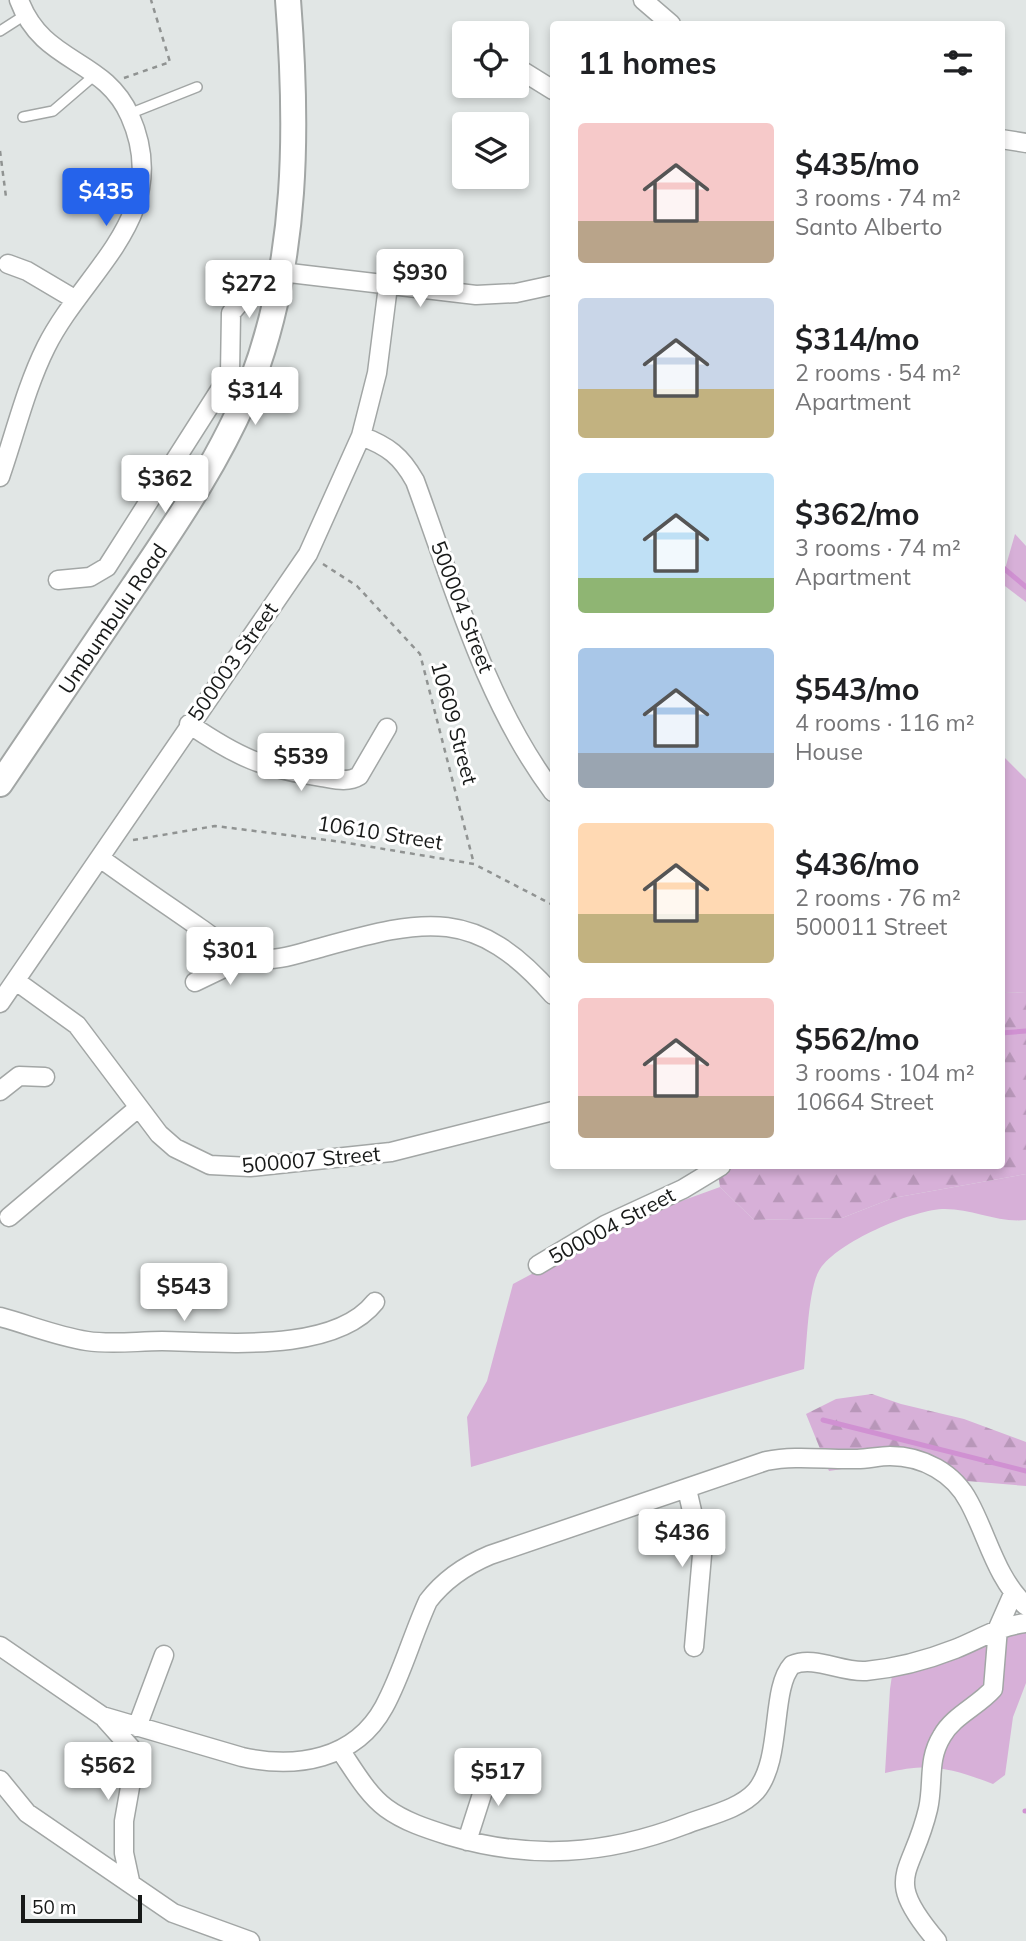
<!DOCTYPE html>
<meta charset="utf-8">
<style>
body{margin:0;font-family:Mulish,sans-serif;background:#f2f2f2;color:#202124;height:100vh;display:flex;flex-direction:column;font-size:26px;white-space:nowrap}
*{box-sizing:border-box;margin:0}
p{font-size:23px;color:#757577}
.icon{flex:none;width:38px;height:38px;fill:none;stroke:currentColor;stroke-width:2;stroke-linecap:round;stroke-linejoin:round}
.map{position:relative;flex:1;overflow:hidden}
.side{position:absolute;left:550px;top:21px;width:455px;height:1148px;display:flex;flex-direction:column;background:#fff;border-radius:7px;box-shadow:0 4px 10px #0003}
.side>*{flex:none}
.tools{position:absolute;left:452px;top:21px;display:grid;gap:14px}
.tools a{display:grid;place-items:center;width:77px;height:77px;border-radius:7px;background:#fff;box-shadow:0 4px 10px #0003;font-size:35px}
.scale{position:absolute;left:21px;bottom:18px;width:121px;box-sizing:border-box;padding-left:7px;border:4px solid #171918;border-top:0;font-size:19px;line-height:24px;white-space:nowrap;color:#171918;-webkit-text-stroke:5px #fff;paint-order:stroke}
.price{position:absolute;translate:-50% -60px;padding:0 16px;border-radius:7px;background:#fff;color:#222;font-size:23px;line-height:46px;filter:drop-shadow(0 2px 4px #0008)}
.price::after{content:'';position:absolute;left:50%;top:42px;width:21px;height:16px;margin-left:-10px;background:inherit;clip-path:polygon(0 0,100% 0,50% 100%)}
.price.current{background:#2563eb;color:#fff}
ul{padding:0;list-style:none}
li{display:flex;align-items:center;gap:21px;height:175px;padding:0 28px}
li span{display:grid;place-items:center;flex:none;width:196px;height:140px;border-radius:7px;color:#555}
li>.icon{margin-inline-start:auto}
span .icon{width:84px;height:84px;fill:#fffc;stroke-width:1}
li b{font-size:30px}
h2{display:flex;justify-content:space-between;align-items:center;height:84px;padding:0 28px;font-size:30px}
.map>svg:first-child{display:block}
</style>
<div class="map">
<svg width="1026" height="1941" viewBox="0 0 1026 1941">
<defs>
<pattern id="forest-firs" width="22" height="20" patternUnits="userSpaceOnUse" patternTransform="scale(1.75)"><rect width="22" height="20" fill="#d7b0d8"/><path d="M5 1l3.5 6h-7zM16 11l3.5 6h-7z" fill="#b897b9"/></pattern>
</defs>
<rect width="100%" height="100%" fill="#e1e6e5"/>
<path fill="#d7b0d8" d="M 1015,534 L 1026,546 L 1026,602 L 1001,583 Z
M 1001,754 L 1026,779 L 1026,993 L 1001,992 Z
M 1026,1174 L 1026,1220 C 997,1223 971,1208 942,1209 C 910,1211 838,1242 820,1269 C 808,1287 807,1345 804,1369 L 471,1467 L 467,1417 L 487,1381 L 513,1284 L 640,1216 L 720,1187 L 754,1220 L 842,1218 L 893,1198 Z
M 1026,1619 L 1026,1683 L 1013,1717 L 1005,1775 L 993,1784 C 951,1768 930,1762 885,1773 L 890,1689 L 894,1662 Z"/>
<path fill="url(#forest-firs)" d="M 1001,992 L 1026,993 L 1026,1174 L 893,1198 L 842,1218 L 754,1220 L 720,1187 L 717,1166 L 1001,1166 Z
M 872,1394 L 901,1404 L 964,1419 L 1026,1442 L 1026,1486 L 967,1481 L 894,1461 L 829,1471 L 806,1414 L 836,1399 Z"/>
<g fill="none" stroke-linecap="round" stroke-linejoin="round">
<path stroke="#d091d2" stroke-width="5" d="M 1001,566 L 1026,587
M 1001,1033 L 1026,1031
M 823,1420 L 1026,1471
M 1025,1811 L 1026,1811"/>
<defs>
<path id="service" d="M 0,31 L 25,15
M 129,114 L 197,87
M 23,117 L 53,111 L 96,74"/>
<path id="minor" d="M 643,0 L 671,24
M 516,67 L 553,90
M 1001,139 L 1026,143
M 8,264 L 27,271 L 76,300
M 230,374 L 231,313 L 249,292 L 281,272 L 476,295 L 516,293 L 553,285
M 361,436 C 388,446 401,456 415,481 C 454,587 485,701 553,792
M 0,477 C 15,434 26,387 46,347 C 85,269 174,215 130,116 C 104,57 43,65 19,0
M 58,580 L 90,577 L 107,567 L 230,374 L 241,378
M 189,724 C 239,758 262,768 322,777 C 334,779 348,783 359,776 L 387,728
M 100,858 C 133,882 167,905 200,928 C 215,938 232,954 250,958 C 275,963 300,953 323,947 C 425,919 476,906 553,995
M 16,981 L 77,1025 L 159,1134 L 175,1148 L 210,1165 L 250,1167 L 391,1152 L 553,1111
M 195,982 L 220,970 L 238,953
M 0,1003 L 308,554 L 361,436 L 377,373 L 388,286
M 0,1091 L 19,1076 L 45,1077
M 9,1217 L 138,1108
M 538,1265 L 605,1225 L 683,1189 L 721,1166
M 0,1317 C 30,1325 56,1336 87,1341 C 112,1345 137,1341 162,1341 C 221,1342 334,1354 375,1302
M 687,1489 L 702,1555 L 694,1647
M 0,1646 L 102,1716 L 242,1757 C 296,1769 355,1760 384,1707 C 402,1674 412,1636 428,1601 C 444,1580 464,1566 490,1555 L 766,1461 C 797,1455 826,1460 857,1459 C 868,1459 879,1456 890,1456 C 923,1456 954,1473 969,1502 C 988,1537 996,1578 1026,1606
M 105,1719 L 131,1748 L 135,1759 L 124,1821 L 124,1853 L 130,1881
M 137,1727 L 164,1655
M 340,1750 C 354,1770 367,1794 386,1808 C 405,1822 428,1829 450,1836 C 530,1860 606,1855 684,1825 C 706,1816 739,1810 756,1791 C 783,1759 770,1689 792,1665 C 814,1655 842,1673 866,1671 C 897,1668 927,1660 955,1649 C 980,1639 999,1626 1026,1623
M 0,1780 L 27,1813 L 173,1913 L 250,1941
M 467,1841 L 492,1763
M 937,1941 C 881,1875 912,1877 928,1809 C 934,1783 927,1760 942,1736 C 953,1716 978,1706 993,1689 L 998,1628 L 1013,1594"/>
<path id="secondary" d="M 0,784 C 44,718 89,653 133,587 C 177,522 223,455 252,381 C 298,259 298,128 288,0"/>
</defs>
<use href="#service" stroke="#a2a6a5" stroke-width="12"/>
<use href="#minor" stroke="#a2a6a5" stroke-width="21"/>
<use href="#secondary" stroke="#a2a6a5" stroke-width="28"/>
<path stroke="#909392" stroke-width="2.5" stroke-dasharray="5 5" stroke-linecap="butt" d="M 124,78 L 170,62 L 151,0
M 0,151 L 6,197
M 323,564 L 357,586 L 420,654 L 474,864
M 133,840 L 215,826 L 342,842 L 474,864 L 553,905"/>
<use href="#service" stroke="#fff" stroke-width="9"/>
<use href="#minor" stroke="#fff" stroke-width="18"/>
<use href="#secondary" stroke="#fff" stroke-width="24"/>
</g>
<g text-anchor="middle" stroke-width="6" stroke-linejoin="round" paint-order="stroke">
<g font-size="21" fill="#171918" stroke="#fff">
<text transform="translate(462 607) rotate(69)" y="7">500004 Street</text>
<text transform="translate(113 619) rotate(-56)" y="7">Umbumbulu Road</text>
<text transform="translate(233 662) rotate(-55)" y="7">500003 Street</text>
<text transform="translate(454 723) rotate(75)" y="7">10609 Street</text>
<text transform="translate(380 833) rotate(9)" y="7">10610 Street</text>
<text transform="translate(311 1160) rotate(-5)" y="7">500007 Street</text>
<text transform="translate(612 1226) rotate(-28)" y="7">500004 Street</text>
</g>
</g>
</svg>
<div class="tools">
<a><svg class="icon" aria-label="locate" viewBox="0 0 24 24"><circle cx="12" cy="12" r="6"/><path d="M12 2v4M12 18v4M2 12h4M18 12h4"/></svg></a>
<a><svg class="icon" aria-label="layers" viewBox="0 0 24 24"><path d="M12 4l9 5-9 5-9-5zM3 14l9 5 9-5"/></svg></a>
</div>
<div class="scale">50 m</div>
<b class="price current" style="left:106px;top:228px">$435</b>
<b class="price" style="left:420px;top:309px">$930</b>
<b class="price" style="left:249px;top:320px">$272</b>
<b class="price" style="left:255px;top:427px">$314</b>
<b class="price" style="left:165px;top:515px">$362</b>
<b class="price" style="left:301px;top:793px">$539</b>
<b class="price" style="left:230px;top:987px">$301</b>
<b class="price" style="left:184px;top:1323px">$543</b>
<b class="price" style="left:682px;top:1569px">$436</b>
<b class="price" style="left:108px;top:1802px">$562</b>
<b class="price" style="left:498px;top:1808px">$517</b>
<section class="side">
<h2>11 homes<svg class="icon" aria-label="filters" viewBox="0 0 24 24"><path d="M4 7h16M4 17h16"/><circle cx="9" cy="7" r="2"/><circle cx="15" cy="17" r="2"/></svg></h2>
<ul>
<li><span style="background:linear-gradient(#f6c9c9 70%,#b9a48a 0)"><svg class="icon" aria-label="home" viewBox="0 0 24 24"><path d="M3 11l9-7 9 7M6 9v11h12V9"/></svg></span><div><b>$435/mo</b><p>3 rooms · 74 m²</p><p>Santo Alberto</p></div></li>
<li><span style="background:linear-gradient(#c9d6e8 65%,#c2b280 0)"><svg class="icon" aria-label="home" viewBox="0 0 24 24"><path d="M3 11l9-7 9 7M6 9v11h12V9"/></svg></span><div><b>$314/mo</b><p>2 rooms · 54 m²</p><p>Apartment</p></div></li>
<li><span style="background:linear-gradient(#bfe0f5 75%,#8fb573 0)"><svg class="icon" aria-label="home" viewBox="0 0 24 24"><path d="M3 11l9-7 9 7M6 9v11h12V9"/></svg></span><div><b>$362/mo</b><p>3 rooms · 74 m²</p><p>Apartment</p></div></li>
<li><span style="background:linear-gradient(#a9c7e8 75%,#9aa5b1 0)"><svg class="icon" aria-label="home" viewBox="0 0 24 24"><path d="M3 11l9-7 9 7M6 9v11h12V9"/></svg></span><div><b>$543/mo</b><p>4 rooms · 116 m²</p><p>House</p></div></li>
<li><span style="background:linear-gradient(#ffd9b3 65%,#c2b280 0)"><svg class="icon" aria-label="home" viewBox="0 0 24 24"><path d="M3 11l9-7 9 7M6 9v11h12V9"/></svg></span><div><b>$436/mo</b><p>2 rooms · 76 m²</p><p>500011 Street</p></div></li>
<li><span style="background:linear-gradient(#f6c9c9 70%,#b9a48a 0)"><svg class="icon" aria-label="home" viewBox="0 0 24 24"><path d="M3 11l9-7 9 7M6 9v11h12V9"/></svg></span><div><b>$562/mo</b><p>3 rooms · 104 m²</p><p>10664 Street</p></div></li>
</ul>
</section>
</div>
